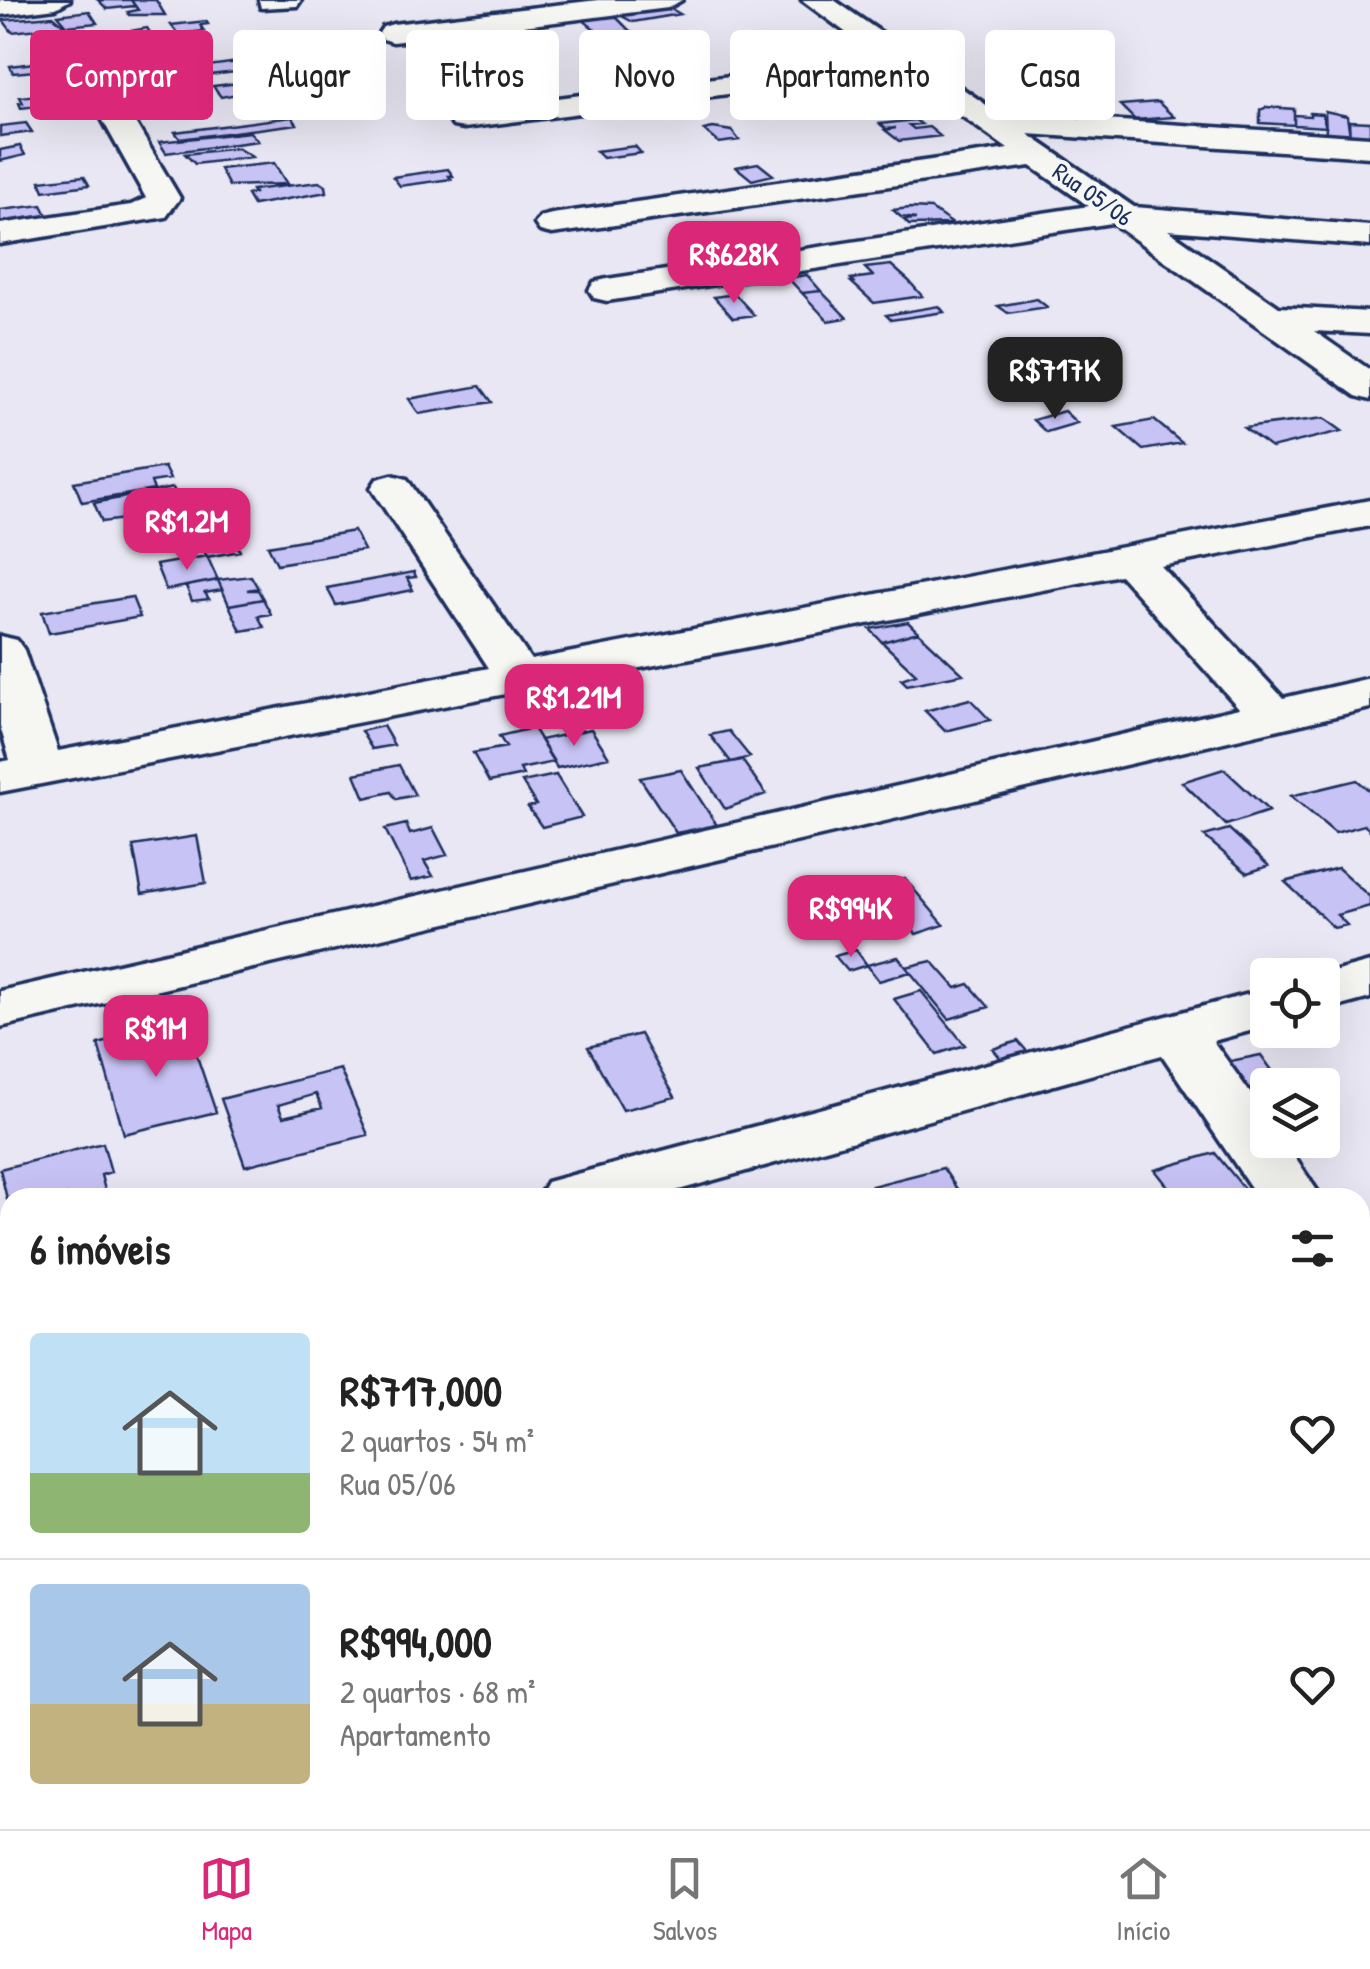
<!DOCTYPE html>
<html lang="pt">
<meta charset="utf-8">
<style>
body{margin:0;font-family:"Patrick Hand",sans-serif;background:#f6f6f6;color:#222;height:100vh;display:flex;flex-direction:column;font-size:38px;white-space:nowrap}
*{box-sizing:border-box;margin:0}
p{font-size:32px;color:#767676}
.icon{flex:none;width:55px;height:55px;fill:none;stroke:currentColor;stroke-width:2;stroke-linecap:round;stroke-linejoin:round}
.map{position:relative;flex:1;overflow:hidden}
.details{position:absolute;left:0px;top:1188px;width:1370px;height:642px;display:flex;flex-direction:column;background:#fff;border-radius:30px 30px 0 0;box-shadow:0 10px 40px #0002}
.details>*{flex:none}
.guide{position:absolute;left:30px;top:30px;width:1310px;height:90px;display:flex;gap:20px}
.buttons{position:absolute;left:1250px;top:958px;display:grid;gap:20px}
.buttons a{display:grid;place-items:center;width:90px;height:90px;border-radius:10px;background:#fff;box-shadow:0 10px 40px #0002;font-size:50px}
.price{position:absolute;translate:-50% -85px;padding:0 22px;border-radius:20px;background:#db2777;color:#fff;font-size:32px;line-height:65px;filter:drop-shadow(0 2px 5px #0008)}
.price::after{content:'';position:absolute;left:50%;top:60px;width:30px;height:22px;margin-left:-15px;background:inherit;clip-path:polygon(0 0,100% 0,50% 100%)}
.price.current{background:#222;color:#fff}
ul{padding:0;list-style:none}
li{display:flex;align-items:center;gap:30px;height:250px;padding:0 30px}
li+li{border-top:2px solid #e0e0e0}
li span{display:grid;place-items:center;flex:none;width:280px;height:200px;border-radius:10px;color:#555}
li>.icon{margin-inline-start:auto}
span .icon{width:120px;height:120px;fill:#fffc;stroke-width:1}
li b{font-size:42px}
h2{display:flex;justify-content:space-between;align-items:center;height:120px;padding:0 30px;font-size:42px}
.tag{padding:0 35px;border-radius:10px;background:#fff;box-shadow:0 10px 40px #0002;font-size:35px;line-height:90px}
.tag.current{background:#db2777;color:#fff}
.tab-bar{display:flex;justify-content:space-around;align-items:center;height:140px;border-top:2px solid #e0e0e0;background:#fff;font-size:28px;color:#767676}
.tab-bar a{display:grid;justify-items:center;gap:5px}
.tab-bar .current{color:#db2777}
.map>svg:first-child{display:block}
</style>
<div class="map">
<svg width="1370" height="1829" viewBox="0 0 1370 1829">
<rect width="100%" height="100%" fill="#e8e7f3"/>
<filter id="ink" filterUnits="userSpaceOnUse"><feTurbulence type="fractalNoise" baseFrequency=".01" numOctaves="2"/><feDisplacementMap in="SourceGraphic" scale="20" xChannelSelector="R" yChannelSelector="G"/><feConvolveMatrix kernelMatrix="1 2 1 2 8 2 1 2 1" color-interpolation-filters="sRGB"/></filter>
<g filter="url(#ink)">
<path fill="#c8c3f5" stroke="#1b2f5e" stroke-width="2.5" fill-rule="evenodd" d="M 98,0 L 131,0 L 135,6 L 107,9 Z
M 131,0 L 156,0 L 165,15 L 129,15 L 128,12 L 138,10 Z
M 668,7 L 680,14 L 633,22 L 616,13 Z
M 89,11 L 97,23 L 67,26 L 58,15 Z
M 53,16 L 65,26 L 12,32 L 3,20 Z
M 615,16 L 637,38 L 609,41 L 583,20 Z
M 206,21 L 208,24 L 200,25 L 204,31 L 178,34 L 171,25 Z
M 147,28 L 153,37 L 106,42 L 102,36 Z
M 58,60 L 68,62 L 71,68 L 13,73 L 10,66 Z
M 238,62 L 245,71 L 210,75 L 200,67 Z
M 273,79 L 280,86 L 221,97 L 213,86 Z
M 48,94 L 51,99 L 43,100 L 46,105 L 21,108 L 19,103 L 23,103 L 20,97 Z
M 294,100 L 298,104 L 292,106 L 297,112 L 280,114 L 271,103 Z
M 1158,102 L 1174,117 L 1135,120 L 1120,105 Z
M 1267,107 L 1294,109 L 1294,125 L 1260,123 L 1260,110 Z
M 1325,111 L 1347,116 L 1350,135 L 1326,134 Z
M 1310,113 L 1322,114 L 1326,127 L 1294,125 L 1294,115 L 1310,116 Z
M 292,117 L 297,124 L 180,139 L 175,132 Z
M 915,120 L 921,124 L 909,125 L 914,129 L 929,127 L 940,136 L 899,141 L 885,130 L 896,128 L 886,129 L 880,124 Z
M 1349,121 L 1370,122 L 1370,142 L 1350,140 Z
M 26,123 L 32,132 L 0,136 L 0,126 Z
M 713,128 L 732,131 L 739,140 L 719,143 L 704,130 Z
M 250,132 L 258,141 L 166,153 L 159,142 Z
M 20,146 L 25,155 L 0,161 L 0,150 Z
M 635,146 L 641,153 L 603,158 L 596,151 Z
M 237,148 L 252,157 L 195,164 L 185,154 Z
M 274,163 L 287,184 L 229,186 L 220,169 Z
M 758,163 L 773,175 L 752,180 L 736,167 Z
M 448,169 L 453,176 L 449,176 L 451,179 L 400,186 L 393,177 Z
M 84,176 L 89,185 L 44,191 L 40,181 Z
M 319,182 L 326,186 L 327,192 L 253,205 L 247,195 L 254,193 L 252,190 Z
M 42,205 L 49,219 L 0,225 L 0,210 Z
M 910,208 L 931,209 L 953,224 L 909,225 L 904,220 L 916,219 L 901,217 L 893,210 Z
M 891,265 L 909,281 L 922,296 L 874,303 L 851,282 L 854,282 L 851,279 L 873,276 L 865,268 Z
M 807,275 L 821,291 L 802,293 L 788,278 Z
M 821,291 L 847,318 L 828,321 L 802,293 Z
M 735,294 L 754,315 L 733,318 L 714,297 Z
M 1037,299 L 1047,307 L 1008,313 L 998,306 Z
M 939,306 L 944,312 L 891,320 L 886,315 Z
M 480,386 L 492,402 L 419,414 L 409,399 Z
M 1064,411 L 1077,423 L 1046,432 L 1033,420 Z
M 1324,418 L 1342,431 L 1271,448 L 1244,428 Z
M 1154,420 L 1182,443 L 1143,450 L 1116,427 Z
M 164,467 L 170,479 L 151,482 L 154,490 L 82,502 L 74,482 Z
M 173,488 L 185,511 L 102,522 L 94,503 Z
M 241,525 L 245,533 L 233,535 L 240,551 L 207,557 L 195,533 Z
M 354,531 L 364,550 L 277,564 L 268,546 Z
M 207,556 L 218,580 L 166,590 L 156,565 Z
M 414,572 L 416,577 L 407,578 L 413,590 L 336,605 L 327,588 Z
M 251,576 L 258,588 L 247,590 L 258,590 L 263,599 L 229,605 L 218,580 Z
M 218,580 L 222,590 L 205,593 L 209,599 L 192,601 L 186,586 Z
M 132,597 L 140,617 L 73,629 L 49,633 L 42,612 Z
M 263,599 L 271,614 L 258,616 L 264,627 L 241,631 L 229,605 Z
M 908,622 L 918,632 L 882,642 L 870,629 Z
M 918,632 L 963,674 L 907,685 L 901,679 L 916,674 L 882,642 Z
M 970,699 L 990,720 L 945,731 L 925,711 Z
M 383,726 L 394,745 L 372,749 L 361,731 Z
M 533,728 L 554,762 L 520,769 L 523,775 L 489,782 L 473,753 L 506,747 L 499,736 Z
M 591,729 L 609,757 L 557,768 L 540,740 Z
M 729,731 L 750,757 L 731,762 L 710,735 Z
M 742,760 L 766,794 L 725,809 L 699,768 Z
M 399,765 L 415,795 L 396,799 L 391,792 L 365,798 L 355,774 Z
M 1224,769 L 1269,811 L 1226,825 L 1182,782 Z
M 681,770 L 716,824 L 717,825 L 676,833 L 640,778 Z
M 556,775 L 582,817 L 542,827 L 528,807 L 536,805 L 522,782 Z
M 1357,780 L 1370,791 L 1370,830 L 1364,825 L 1335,833 L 1291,796 Z
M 406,824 L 410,834 L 433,828 L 447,855 L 424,861 L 433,876 L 411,881 L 385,829 Z
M 1229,829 L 1254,852 L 1269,866 L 1247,873 L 1204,836 Z
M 197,836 L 206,883 L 142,894 L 133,846 Z
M 1338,868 L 1370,897 L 1370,906 L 1337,915 L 1347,925 L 1334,928 L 1285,882 Z
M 905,879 L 944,925 L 916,934 L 885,898 L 898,894 L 888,884 Z
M 856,950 L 867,965 L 848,971 L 835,956 Z
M 898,957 L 910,972 L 879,981 L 867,965 Z
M 932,961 L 956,988 L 969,984 L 989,1007 L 949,1019 L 906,967 Z
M 921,991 L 965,1045 L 937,1054 L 894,999 Z
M 188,1030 L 216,1112 L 124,1134 L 98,1044 L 147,1032 L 158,1031 L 160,1037 Z
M 640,1034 L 675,1097 L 623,1110 L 588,1047 Z
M 1018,1041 L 1033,1058 L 1007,1066 L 993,1049 Z
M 1261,1055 L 1279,1080 L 1268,1085 L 1268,1105 L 1255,1108 L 1225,1062 Z
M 340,1069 L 368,1135 L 245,1166 L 221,1099 ZM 316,1094 L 322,1108 L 283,1117 L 278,1105 Z
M 103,1143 L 111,1172 L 101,1175 L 106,1194 L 10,1198 L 10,1212 L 0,1169 Z
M 1215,1153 L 1252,1198 L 1177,1198 L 1155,1170 Z
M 943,1168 L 963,1198 L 880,1198 L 872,1186 Z
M 10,1238 L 10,1319 L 0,1321 L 0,1240 Z
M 282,1820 L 457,1820 L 431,1829 L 285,1829 Z"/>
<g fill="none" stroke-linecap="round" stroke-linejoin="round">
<defs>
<path id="minor" d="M 0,0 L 70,0 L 56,8 L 0,15 Z
M 259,0 L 301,0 L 297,6 L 261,8 Z
M 598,0 L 682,0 L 668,8 L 393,42 L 383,39 L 379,33 L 383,27 L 393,24 Z
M 802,0 L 834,0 L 998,113 L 1370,137 L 1370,157 L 1028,134 L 1134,207 L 1370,226 L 1370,246 L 1168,230 L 1279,307 L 1370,312 L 1370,334 L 1314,331 L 1370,370 L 1370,400 L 1356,396 L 1112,223 L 607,301 L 594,298 L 589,290 L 594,282 L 607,279 L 1089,206 L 1031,166 L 552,234 L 540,231 L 535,224 L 540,217 L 552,214 L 1008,149 L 900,72 L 464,128 L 453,126 L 448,119 L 453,112 L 464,110 L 879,57 Z
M 75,36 L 85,39 L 89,45 L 180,198 L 166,217 L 0,244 L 0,224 L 131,205 L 146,198 L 61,45 L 65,39 Z
M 392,475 L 407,479 L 531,660 L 1370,500 L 1370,526 L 1161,566 L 1283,698 L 1370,678 L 1370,708 L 0,1027 L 0,991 L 1239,708 L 1120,575 L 0,792 L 0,762 L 10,760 L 0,726 L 0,636 L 17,640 L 24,650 L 58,751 L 489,668 L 371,488 L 377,479 Z
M 1370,962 L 1370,998 L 1322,1011 L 1322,975 Z
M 1268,989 L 1268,1026 L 1213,1041 L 1268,1118 L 1268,1140 L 1283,1140 L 1322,1198 L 1258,1198 L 1162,1055 L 650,1198 L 538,1198 L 547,1182 L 569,1176 Z
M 10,1350 L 10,1402 L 0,1404 L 0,1352 Z
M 1360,1497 L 1370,1500 L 1370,1570 L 1360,1566 Z
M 10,1625 L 10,1691 L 0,1694 L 0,1628 Z"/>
</defs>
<use href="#minor" stroke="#1b2f5e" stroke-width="7"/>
<use href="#minor" fill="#f6f6f2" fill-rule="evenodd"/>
</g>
</g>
<g text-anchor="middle" stroke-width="8" stroke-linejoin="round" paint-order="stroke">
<g font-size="25" fill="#1b2f5e" stroke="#f6f6f2">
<text transform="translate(1093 194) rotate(35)" y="9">Rua 05/06</text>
</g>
</g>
</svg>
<div class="buttons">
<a><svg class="icon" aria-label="locate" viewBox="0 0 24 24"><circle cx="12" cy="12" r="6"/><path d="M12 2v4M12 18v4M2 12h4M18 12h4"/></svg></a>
<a><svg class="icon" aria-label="layers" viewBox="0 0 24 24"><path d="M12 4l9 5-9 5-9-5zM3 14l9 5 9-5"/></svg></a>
</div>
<b class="price" style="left:734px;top:306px">R$628K</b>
<b class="price current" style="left:1055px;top:422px">R$717K</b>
<b class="price" style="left:187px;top:573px">R$1.2M</b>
<b class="price" style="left:574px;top:749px">R$1.21M</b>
<b class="price" style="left:851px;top:960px">R$994K</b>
<b class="price" style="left:156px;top:1080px">R$1M</b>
<div class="guide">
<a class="tag current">Comprar</a>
<a class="tag">Alugar</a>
<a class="tag">Filtros</a>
<a class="tag">Novo</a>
<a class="tag">Apartamento</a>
<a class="tag">Casa</a>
</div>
<section class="details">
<h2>6 imóveis<svg class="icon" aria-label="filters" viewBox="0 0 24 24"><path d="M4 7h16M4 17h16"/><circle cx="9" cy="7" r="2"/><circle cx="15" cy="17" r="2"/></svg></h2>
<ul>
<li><span style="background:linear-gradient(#bfe0f5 70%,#8fb573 0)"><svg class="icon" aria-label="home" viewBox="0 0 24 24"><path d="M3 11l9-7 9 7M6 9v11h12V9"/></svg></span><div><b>R$717,000</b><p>2 quartos · 54 m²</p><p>Rua 05/06</p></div><svg class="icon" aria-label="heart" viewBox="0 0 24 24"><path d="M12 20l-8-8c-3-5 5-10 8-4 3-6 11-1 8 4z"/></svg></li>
<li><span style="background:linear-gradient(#a9c7e8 60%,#c2b280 0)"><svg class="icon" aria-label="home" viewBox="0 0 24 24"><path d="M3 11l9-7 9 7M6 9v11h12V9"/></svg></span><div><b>R$994,000</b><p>2 quartos · 68 m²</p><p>Apartamento</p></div><svg class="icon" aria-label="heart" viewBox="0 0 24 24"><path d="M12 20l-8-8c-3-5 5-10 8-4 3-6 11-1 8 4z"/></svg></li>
</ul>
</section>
</div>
<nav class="tab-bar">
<a class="current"><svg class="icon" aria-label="map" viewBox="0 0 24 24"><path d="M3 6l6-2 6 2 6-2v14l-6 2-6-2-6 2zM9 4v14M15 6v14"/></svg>Mapa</a>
<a><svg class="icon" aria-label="saved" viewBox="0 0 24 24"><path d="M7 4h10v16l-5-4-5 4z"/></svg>Salvos</a>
<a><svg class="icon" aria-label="home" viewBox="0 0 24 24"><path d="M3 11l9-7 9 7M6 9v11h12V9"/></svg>Início</a>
</nav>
